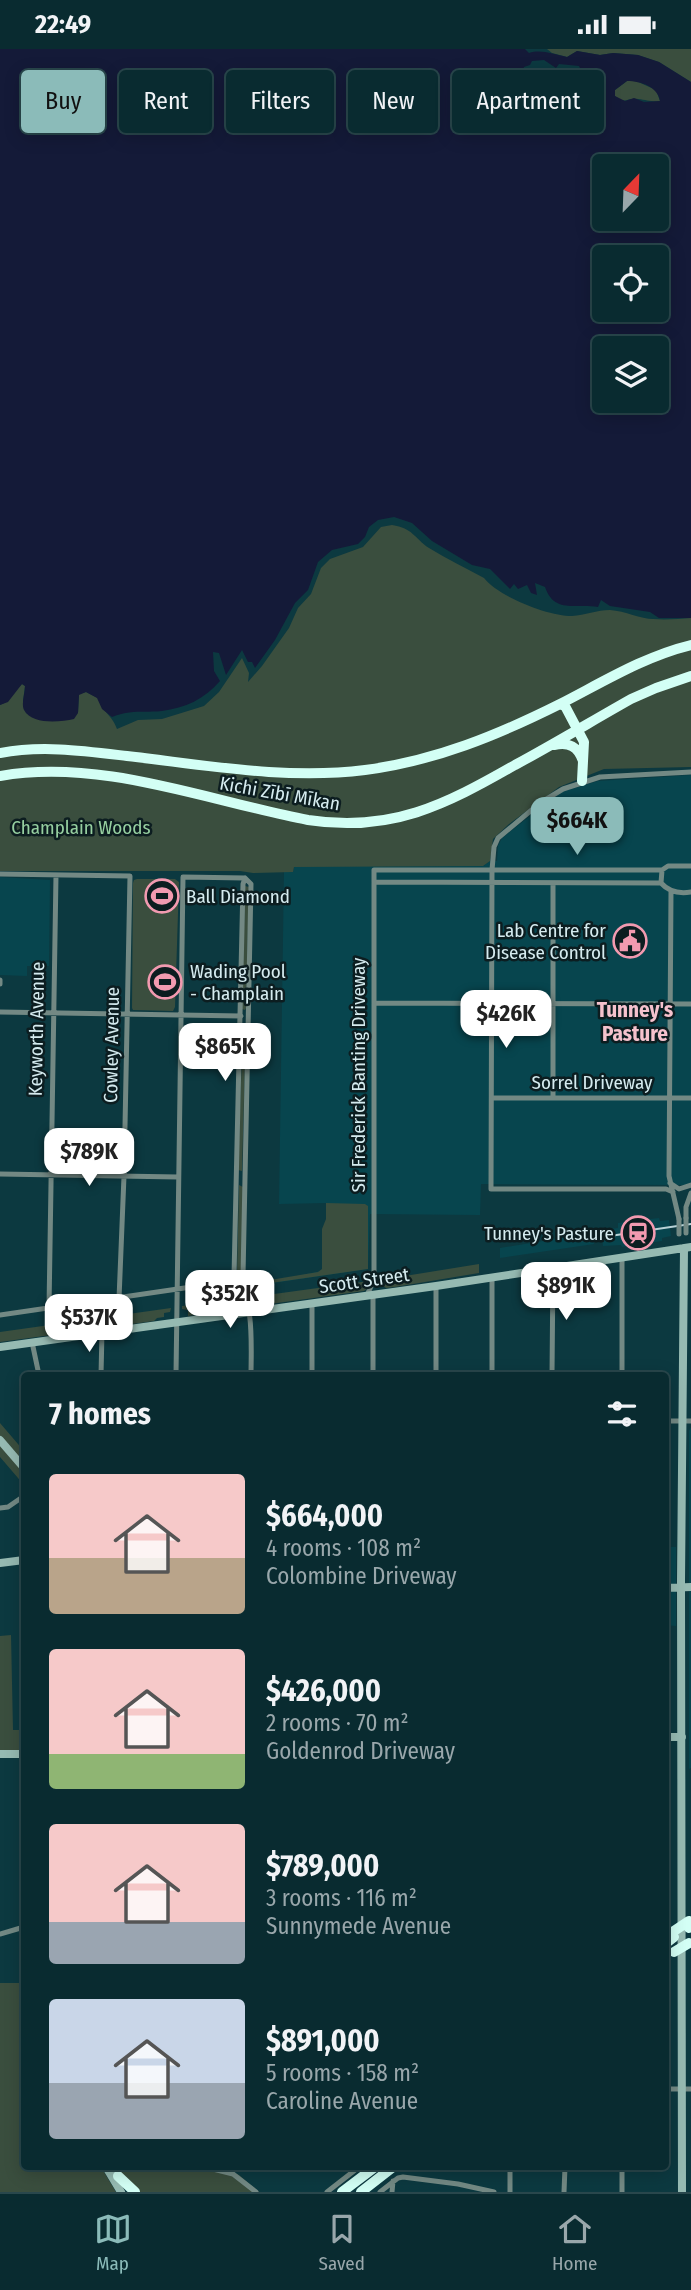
<!DOCTYPE html>
<meta charset="utf-8">
<style>
body{margin:0;font-family:"Fira Sans Condensed",sans-serif;background:#123338;color:#f1f3f6;height:100vh;display:flex;flex-direction:column;font-size:26px;white-space:nowrap}
*{box-sizing:border-box;margin:0}
p{font-size:23px;color:#99a7ab}
.icon{flex:none;width:38px;height:38px;fill:none;stroke:currentColor;stroke-width:2;stroke-linecap:round;stroke-linejoin:round}
.map{position:relative;flex:1;overflow:hidden}
.panel{position:absolute;left:21px;top:1323px;width:648px;height:798px;display:flex;flex-direction:column;background:#092b30;border-radius:7px;box-shadow:0 4px 18px #0003,0 0 0 2px #29474c}
.panel>*{flex:none}
.guide{position:absolute;left:21px;top:21px;width:649px;height:63px;display:flex;gap:14px}
.needle{width:46px;rotate:23deg}
.fabs{position:absolute;left:592px;top:105px;display:grid;gap:14px}
.fabs a{display:grid;place-items:center;width:77px;height:77px;border-radius:7px;background:#092b30;box-shadow:0 4px 18px #0003,0 0 0 2px #29474c;font-size:35px}
.price{position:absolute;translate:-50% -60px;padding:0 16px;border-radius:14px;background:#fff;color:#222;font-size:23px;line-height:46px;filter:drop-shadow(0 2px 4px #0008)}
.price::after{content:'';position:absolute;left:50%;top:42px;width:21px;height:16px;margin-left:-10px;background:inherit;clip-path:polygon(0 0,100% 0,50% 100%)}
.price.selected{background:#8bbbb9;color:#111}
ul{padding:0;list-style:none}
li{display:flex;align-items:center;gap:21px;height:175px;padding:0 28px}
li span{display:grid;place-items:center;flex:none;width:196px;height:140px;border-radius:7px;color:#555}
li>.icon{margin-inline-start:auto}
span .icon{width:84px;height:84px;fill:#fffc;stroke-width:1}
li b{font-size:30px}
h2{display:flex;justify-content:space-between;align-items:center;height:84px;padding:0 28px;font-size:30px}
.pill{padding:0 24px;border-radius:7px;background:#092b30;box-shadow:0 4px 18px #0003,0 0 0 2px #29474c;font-size:24px;line-height:63px}
.pill.selected{background:#8bbbb9;color:#111}
.status{display:flex;justify-content:space-between;align-items:center;height:49px;padding:0 35px;background:#092b30;direction:ltr}
.status svg{height:19px;fill:currentColor}
.dock{display:flex;justify-content:space-around;align-items:center;height:98px;border-top:2px solid #29474c;background:#092b30;font-size:19px;color:#99a7ab}
.dock a{display:grid;justify-items:center;gap:4px}
.dock .selected{color:#8bbbb9}
.map>svg:first-child{display:block}
</style>
<div class="status"><b>22:49</b><svg viewBox="0 0 49 12"><path d="M0 12V9h3v3zM5 12V6h3v6zM10 12V3h3v9zM15 12V0h3v12zM26 1h20v11H26zM47 4h2v5h-2z"/></svg></div>
<div class="map">
<svg width="691" height="2143" viewBox="0 0 691 2143">
<rect width="100%" height="100%" fill="#0c3940"/>
<path fill="#07454e" d="M 691,726 L 691,1164 L 690,1136 L 481,1135 L 480,1166 L 370,1165 L 368,1220 L 267,1235 L 267,1233 L 326,1221 L 326,1154 L 279,1155 L 284,823 L 293,823 L 295,814 L 483,817 L 490,812 L 497,812 L 498,797 L 502,789 L 561,743 L 598,732 Z
M 0,828 L 50,831 L 49,917 L 27,917 L 27,927 L 0,926 Z
M 659,1169 L 660,1172 L 669,1171 L 671,1187 L 662,1189 L 662,1192 L 622,1198 L 621,1196 L 603,1197 L 601,1181 L 618,1179 L 618,1174 Z
M 592,1184 L 594,1195 L 500,1209 L 500,1199 Z
M 691,1378 L 691,1719 L 689,1720 L 689,1382 Z
M 665,1498 L 676,1498 L 676,1577 L 665,1576 Z"/>
<path fill="#3a4e3e" d="M 547,0 L 691,0 L 691,33 L 659,13 L 638,6 L 613,4 L 600,6 L 577,2 L 567,8 L 552,4 Z
M 627,32 L 636,32 L 656,41 L 660,52 C 651,53 647,51 638,50 C 627,48 626,56 615,47 L 615,41 Z
M 392,476 C 413,479 414,489 429,499 C 447,510 466,519 484,529 C 499,548 548,567 572,567 C 585,566 597,561 610,561 C 625,562 641,570 653,570 C 665,571 679,570 691,569 L 691,718 L 604,720 L 559,738 L 509,775 L 493,790 L 490,812 L 483,817 L 294,818 L 293,823 L 253,824 L 240,822 L 0,822 L 0,656 C 11,652 13,642 22,635 L 25,637 L 23,652 L 26,664 C 46,675 57,668 78,664 L 79,645 L 86,643 L 98,649 C 104,665 112,666 117,680 L 138,671 L 162,670 L 204,657 L 219,643 L 242,609 L 249,624 L 248,633 L 262,617 L 289,579 L 298,559 L 311,545 L 321,519 L 330,510 L 363,498 L 381,478 Z
M 137,830 L 175,830 L 179,833 L 175,958 L 173,962 L 133,961 L 132,959 L 133,834 L 134,831 Z
M 245,837 L 249,838 L 246,959 L 245,961 L 242,960 Z
M 243,975 L 246,977 L 242,1122 L 238,1121 Z
M 239,1136 L 243,1138 L 241,1222 L 237,1225 Z
M 326,1154 L 365,1155 L 368,1157 L 368,1220 L 271,1234 L 270,1231 L 318,1223 L 322,1220 L 322,1180 L 326,1170 Z
M 479,1215 L 479,1224 L 395,1238 L 386,1239 L 380,1235 L 380,1231 Z
M 369,1232 L 367,1240 L 364,1242 L 270,1255 L 258,1255 L 252,1248 Z
M 239,1250 L 240,1255 L 236,1260 L 188,1267 L 188,1261 L 182,1260 L 182,1257 Z
M 171,1259 L 170,1263 L 164,1264 L 164,1268 L 157,1269 L 154,1272 L 0,1293 L 0,1283 Z
M 0,1374 L 24,1402 L 24,1436 L 0,1408 Z
M 11,1586 L 13,1681 L 24,1681 L 24,1702 L 0,1702 L 0,1587 Z
M 0,1934 L 24,1934 L 24,2118 L 101,2118 L 116,2143 L 0,2143 Z
M 118,2118 L 219,2118 L 239,2126 L 259,2143 L 138,2143 L 123,2128 Z"/>
<path fill="#141a38" fill-rule="evenodd" d="M 0,0 L 525,0 L 529,4 C 541,0 553,5 567,8 L 577,2 L 600,6 L 613,4 L 638,6 L 659,13 L 691,33 L 691,569 L 659,569 L 650,563 L 610,557 L 601,551 L 598,558 C 576,554 554,565 545,538 L 535,534 L 537,546 L 531,544 L 527,536 L 518,540 L 514,535 L 510,540 L 490,520 L 472,516 L 432,492 L 412,474 L 394,468 L 378,471 L 369,478 L 365,488 L 358,495 L 332,501 L 318,513 L 308,541 L 295,554 L 275,591 L 255,619 L 252,613 L 248,613 L 242,601 L 226,626 L 219,604 L 213,603 L 214,622 L 220,632 C 205,650 185,659 162,662 C 142,664 132,660 112,668 L 102,660 L 97,649 L 86,643 L 79,646 L 78,664 L 74,670 C 60,673 32,676 24,661 C 21,654 25,645 25,637 L 22,635 L 8,653 L 0,656 ZM 544,11 L 556,19 L 559,15 L 579,17 L 583,26 L 590,25 L 592,29 L 599,31 L 599,37 L 581,42 L 578,40 L 570,46 L 559,44 L 554,48 L 550,46 L 545,48 L 535,42 L 527,43 L 520,32 L 524,18 L 530,16 L 532,12 ZM 627,32 C 641,32 658,38 660,52 L 644,53 L 634,49 L 625,52 L 615,47 L 615,41 ZM 656,117 L 656,170 L 604,170 L 604,117 ZM 656,208 L 656,261 L 604,261 L 604,208 ZM 604,299 L 656,299 L 656,352 L 604,352 Z"/>
<g fill="none" stroke-linecap="round" stroke-linejoin="round">
<path stroke="#738984" stroke-width="5" d="M 662,821 L 661,834 C 669,843 679,845 691,843
M 0,825 L 130,827 L 124,1127 L 119,1250
M 245,829 L 243,835 L 234,1227 C 255,1247 251,1299 251,1326
M 374,833 L 661,834
M 671,842 L 669,1127 L 679,1170
M 0,935 L 0,931
M 374,954 L 691,955
M 0,963 L 241,967
M 493,1049 L 691,1049
M 553,1049 L 553,834
M 0,1125 L 178,1128
M 670,1134 L 679,1140 L 691,1136
M 673,1143 L 666,1140 L 491,1140 L 492,821 L 494,798 L 498,789 L 540,754 L 563,740 L 600,728 L 691,723
M 686,1169 L 686,1158 L 691,1144
M 492,1228 L 492,1326
M 239,1231 L 243,1227 L 251,835 L 245,829
M 367,1246 L 374,1231 L 374,821 L 662,821 L 668,817 L 691,817
M 312,1254 L 312,1326
M 49,1259 L 56,826
M 0,1266 L 239,1231
M 32,1293 L 39,1326
M 101,1326 L 102,1283
M 176,1326 L 183,828 L 245,829
M 373,1326 L 373,1246
M 436,1326 L 436,1237
M 552,1326 L 553,1218
M 622,1326 L 622,1208
M 665,1372 L 691,1372
M 0,1459 L 8,1458 L 24,1447
M 0,1885 L 24,1878
M 665,2040 L 691,2040
M 205,2118 L 233,2125 L 256,2143
M 510,2118 L 510,2143
M 622,2118 L 622,2143
M 327,2143 L 359,2118
M 380,2143 L 398,2129 L 403,2128 L 458,2135 L 494,2143
M 392,2143 L 393,2132
M 564,2143 L 565,2118"/>
<path stroke="#96bab2" stroke-width="8" d="M 0,1298 L 436,1237 L 691,1198
M 0,1391 L 24,1419
M 0,1514 L 24,1511
M 665,1539 L 691,1538
M 665,1688 L 682,1688
M 0,1705 L 24,1705
M 106,2118 L 121,2143
M 113,2118 L 121,2132
M 682,2143 L 681,1532 L 684,1199"/>
<path stroke="#d3fff5" stroke-width="10" d="M 560,655 L 565,657 L 584,693 L 582,732
M 554,696 C 569,693 578,697 583,712
M 0,704 C 42,696 85,702 127,707 C 206,716 286,731 365,721 C 435,712 498,686 560,655 C 603,633 645,607 691,596
M 0,727 C 102,709 208,752 308,771 C 391,784 445,756 515,716 C 554,695 592,672 631,650 L 656,639 L 691,627
M 689,1879 L 691,1878
M 665,1895 L 674,1888
M 118,2127 L 135,2143
M 342,2143 L 375,2118
M 361,2143 L 393,2118"/>
<path stroke="#b8d2d6" stroke-width="2" d="M 576,1192 L 691,1175"/>
<path stroke="#738984" stroke-width="5" d="M 686,1169 L 686,1184
M 679,1170 L 679,1185"/>
<path stroke="#d3fff5" stroke-width="10" d="M 671,1884 L 689,1872
M 674,1903 L 689,1894"/>
</g>
<defs>
<symbol id="stadium-ring" viewBox="-11 -11 22 22"><circle r="9.5" fill="#0c1d20" stroke="#f29ab0" stroke-width="1.5"/><path d="M0-5a6.5 5 0 1 0 0 10a6.5 5 0 1 0 0-10ZM-3.5-1.8h7v3.6h-7Z" fill="#f29ab0"/></symbol>
<symbol id="civic-ring" viewBox="-11 -11 22 22"><circle r="9.5" fill="#0c1d20" stroke="#f29ab0" stroke-width="1.5"/><path d="M-.6-6.5H3V-4.5H.6V-3L4-1V1h2V6H-6V1h2V-1L-.6-3ZM-1.2 2.5V6h2.4V2.5Z" fill="#f29ab0"/></symbol>
<symbol id="station-ring" viewBox="-11 -11 22 22"><circle r="9.5" fill="#0c1d20" stroke="#f29ab0" stroke-width="1.5"/><path d="M-3-6H3Q5-6 5-4V2Q5 4 3 4L4.5 6H3L1.5 4h-3L-3 6H-4.5L-3 4Q-5 4-5 2V-4Q-5-6-3-6ZM-3.5-4v3h7v-3ZM-3.5 1v1.5H-2V1ZM2 1v1.5H3.5V1Z" fill="#f29ab0"/></symbol>
</defs>
<g fill-rule="evenodd">
<use href="#stadium-ring" x="143" y="828" width="38" height="38"/>
<use href="#civic-ring" x="611" y="873" width="38" height="38"/>
<use href="#stadium-ring" x="146" y="914" width="38" height="38"/>
<use href="#station-ring" x="619" y="1165" width="38" height="38"/>
</g>
<g text-anchor="middle" stroke-width="5" stroke-linejoin="round" paint-order="stroke">
<g font-size="19" fill="#d5ebef" stroke="#0c1d20">
<text transform="translate(280 744) rotate(10)" y="7">Kichi Zībī Mīkan</text>
<text transform="translate(36 980) rotate(-89)" y="7">Keyworth Avenue</text>
<text transform="translate(111 996) rotate(-89)" y="7">Cowley Avenue</text>
<text transform="translate(358 1026) rotate(-90)" y="7">Sir Frederick Banting Driveway</text>
<text x="592" y="1040">Sorrel Driveway</text>
<text transform="translate(364 1231) rotate(-8)" y="7">Scott Street</text>
</g>
<g font-size="19" fill="#96cfa0" stroke="#0c1d20">
<text x="81" y="785">Champlain Woods</text>
</g>
<g font-size="19" fill="#d5ebef" stroke="#0c1d20" text-anchor="start">
<text x="186" y="854">Ball Diamond</text>
<text x="606" y="888" text-anchor="end">Lab Centre for<tspan x="606" dy="22">Disease Control</tspan></text>
<text x="190" y="929">Wading Pool<tspan x="190" dy="22">- Champlain</tspan></text>
<text x="614" y="1191" text-anchor="end">Tunney's Pasture</text>
</g>
<g font-size="21" font-weight="bold" fill="#f5c2cd" stroke="#0c1d20">
<text x="635" y="968">Tunney's<tspan x="635" dy="24">Pasture</tspan></text>
</g>
</g>
</svg>
<div class="fabs">
<a><svg class="needle" viewBox="-14 -14 28 28"><path d="M0-13l5 13h-10z" fill="#e53935"/><path d="M0 13l5-13h-10z" fill="#99a7ab"/></svg></a>
<a><svg class="icon" aria-label="locate" viewBox="0 0 24 24"><circle cx="12" cy="12" r="6"/><path d="M12 2v4M12 18v4M2 12h4M18 12h4"/></svg></a>
<a><svg class="icon" aria-label="layers" viewBox="0 0 24 24"><path d="M12 4l9 5-9 5-9-5zM3 14l9 5 9-5"/></svg></a>
</div>
<b class="price selected" style="left:577px;top:808px">$664K</b>
<b class="price" style="left:506px;top:1001px">$426K</b>
<b class="price" style="left:225px;top:1034px">$865K</b>
<b class="price" style="left:89px;top:1139px">$789K</b>
<b class="price" style="left:566px;top:1273px">$891K</b>
<b class="price" style="left:230px;top:1281px">$352K</b>
<b class="price" style="left:89px;top:1305px">$537K</b>
<div class="guide">
<a class="pill selected">Buy</a>
<a class="pill">Rent</a>
<a class="pill">Filters</a>
<a class="pill">New</a>
<a class="pill">Apartment</a>
</div>
<section class="panel">
<h2>7 homes<svg class="icon" aria-label="filters" viewBox="0 0 24 24"><path d="M4 7h16M4 17h16"/><circle cx="9" cy="7" r="2"/><circle cx="15" cy="17" r="2"/></svg></h2>
<ul>
<li><span style="background:linear-gradient(#f6c9c9 60%,#b9a48a 0)"><svg class="icon" aria-label="home" viewBox="0 0 24 24"><path d="M3 11l9-7 9 7M6 9v11h12V9"/></svg></span><div><b>$664,000</b><p>4 rooms · 108 m²</p><p>Colombine Driveway</p></div></li>
<li><span style="background:linear-gradient(#f6c9c9 75%,#8fb573 0)"><svg class="icon" aria-label="home" viewBox="0 0 24 24"><path d="M3 11l9-7 9 7M6 9v11h12V9"/></svg></span><div><b>$426,000</b><p>2 rooms · 70 m²</p><p>Goldenrod Driveway</p></div></li>
<li><span style="background:linear-gradient(#f6c9c9 70%,#9aa5b1 0)"><svg class="icon" aria-label="home" viewBox="0 0 24 24"><path d="M3 11l9-7 9 7M6 9v11h12V9"/></svg></span><div><b>$789,000</b><p>3 rooms · 116 m²</p><p>Sunnymede Avenue</p></div></li>
<li><span style="background:linear-gradient(#c9d6e8 60%,#9aa5b1 0)"><svg class="icon" aria-label="home" viewBox="0 0 24 24"><path d="M3 11l9-7 9 7M6 9v11h12V9"/></svg></span><div><b>$891,000</b><p>5 rooms · 158 m²</p><p>Caroline Avenue</p></div></li>
</ul>
</section>
</div>
<nav class="dock">
<a class="selected"><svg class="icon" aria-label="map" viewBox="0 0 24 24"><path d="M3 6l6-2 6 2 6-2v14l-6 2-6-2-6 2zM9 4v14M15 6v14"/></svg>Map</a>
<a><svg class="icon" aria-label="saved" viewBox="0 0 24 24"><path d="M7 4h10v16l-5-4-5 4z"/></svg>Saved</a>
<a><svg class="icon" aria-label="home" viewBox="0 0 24 24"><path d="M3 11l9-7 9 7M6 9v11h12V9"/></svg>Home</a>
</nav>
